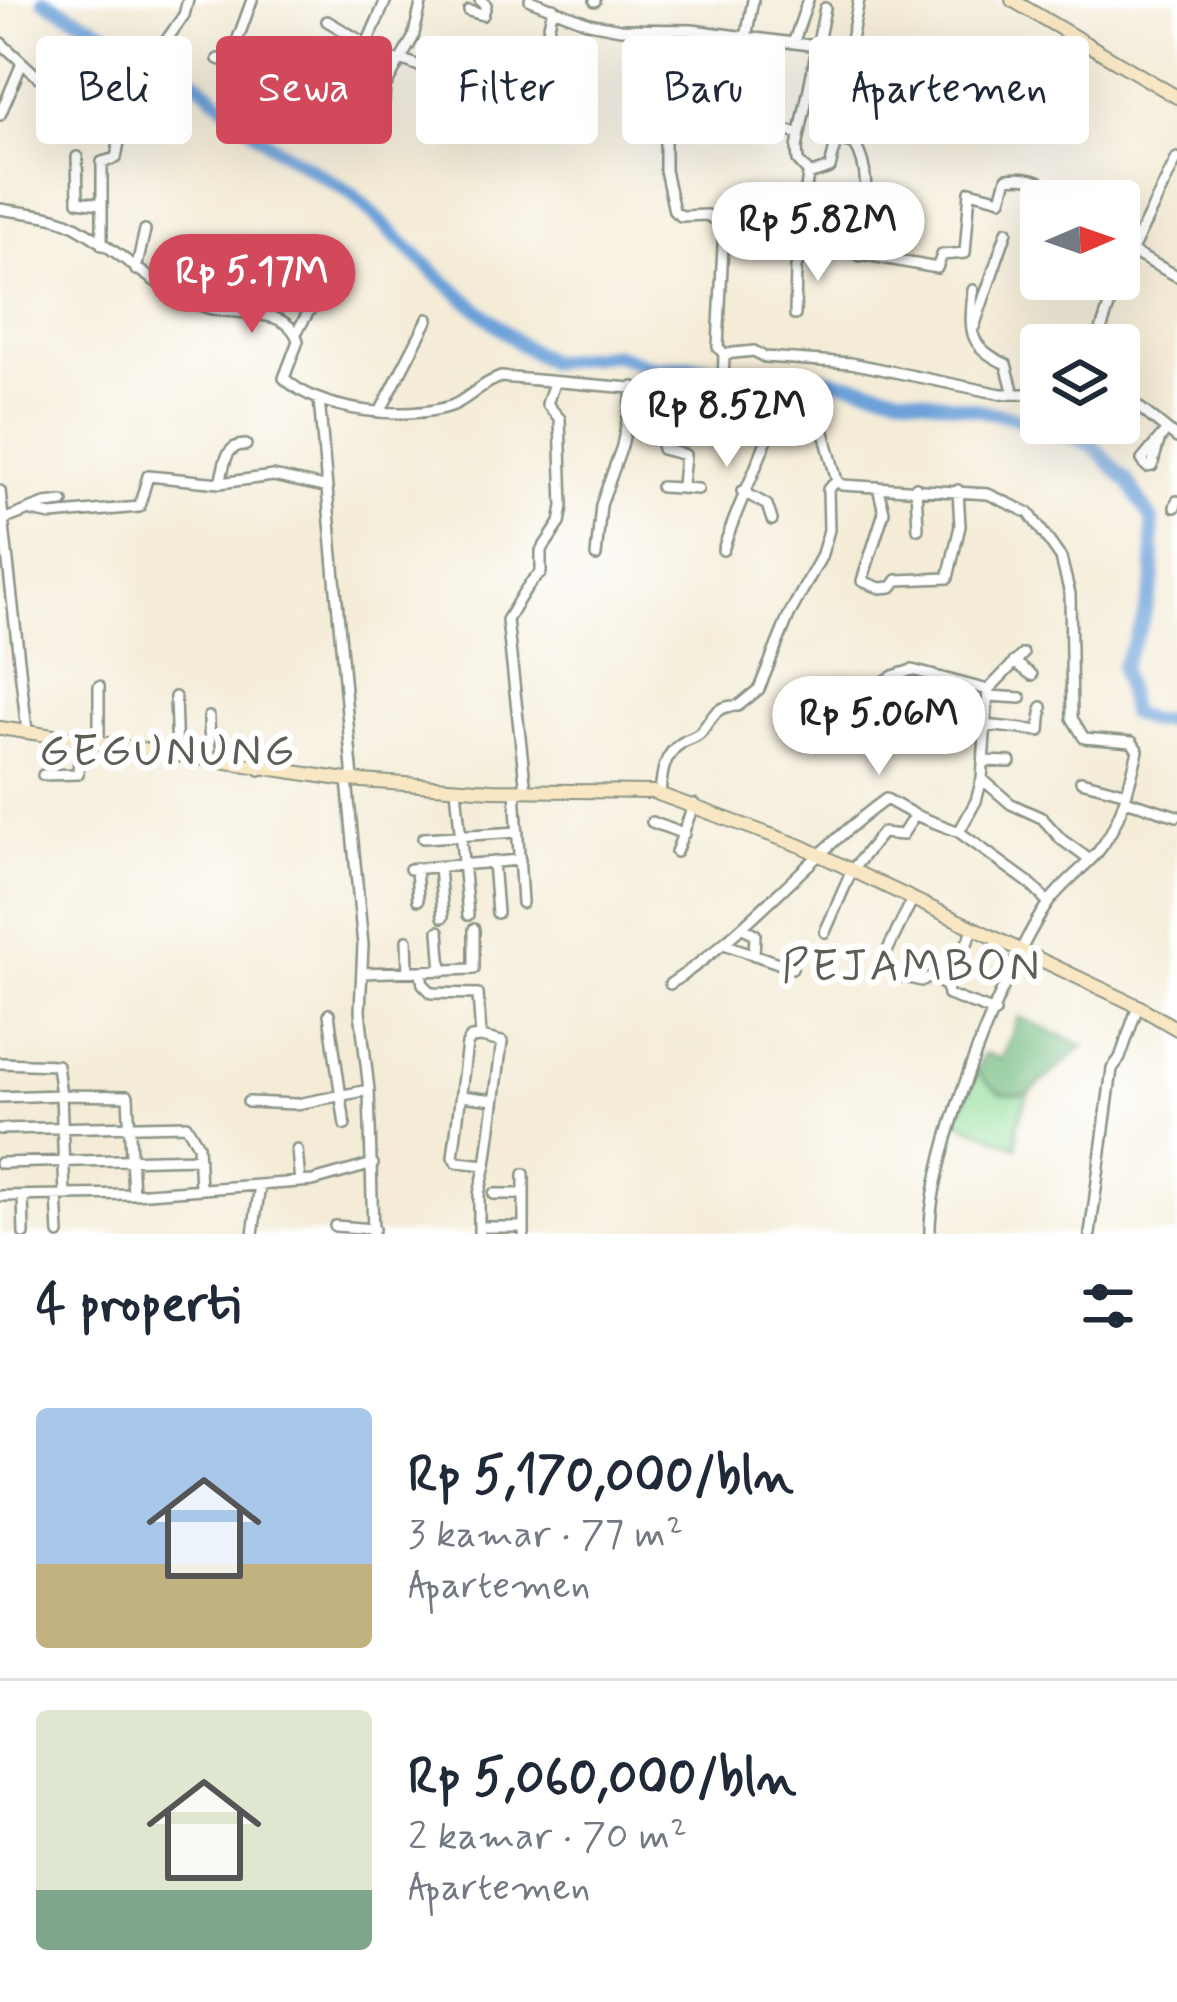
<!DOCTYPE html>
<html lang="id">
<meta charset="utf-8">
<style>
body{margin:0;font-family:Mynerve,sans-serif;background:#f6f6f7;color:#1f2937;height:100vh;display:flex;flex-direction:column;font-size:45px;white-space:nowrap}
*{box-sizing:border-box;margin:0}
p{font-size:39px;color:#747a83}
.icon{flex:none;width:66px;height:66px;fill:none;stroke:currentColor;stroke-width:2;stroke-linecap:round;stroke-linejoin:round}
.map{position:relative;height:1234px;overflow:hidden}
.sheet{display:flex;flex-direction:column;background:#fff;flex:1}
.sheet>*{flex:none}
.hud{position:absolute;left:36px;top:36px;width:1107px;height:108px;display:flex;gap:24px}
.needle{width:78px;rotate:88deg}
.controls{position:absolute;left:1020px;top:180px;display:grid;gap:24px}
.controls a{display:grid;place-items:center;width:120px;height:120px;border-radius:12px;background:#fff;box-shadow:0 12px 48px #0002;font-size:60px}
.price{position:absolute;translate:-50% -102px;padding:0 27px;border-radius:42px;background:#fff;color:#222;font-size:39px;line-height:78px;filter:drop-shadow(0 3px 6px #0008)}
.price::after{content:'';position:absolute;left:50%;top:72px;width:36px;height:27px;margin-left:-18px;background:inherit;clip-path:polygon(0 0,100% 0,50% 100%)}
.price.active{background:#d1495b;color:#fff}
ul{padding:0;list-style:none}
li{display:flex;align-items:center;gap:36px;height:300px;padding:0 36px}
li+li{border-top:3px solid #e0e1e3}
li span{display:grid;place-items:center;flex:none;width:336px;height:240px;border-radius:12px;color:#555}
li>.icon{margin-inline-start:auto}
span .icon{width:144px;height:144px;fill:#fffc;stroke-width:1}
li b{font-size:51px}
h2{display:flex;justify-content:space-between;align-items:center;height:144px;padding:0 36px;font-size:51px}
.chip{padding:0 42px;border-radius:12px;background:#fff;box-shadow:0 12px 48px #0002;font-size:42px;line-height:108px}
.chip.active{background:#d1495b;color:#fff}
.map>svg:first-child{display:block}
</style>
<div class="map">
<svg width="1177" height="1234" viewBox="0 0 1177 1234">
<rect width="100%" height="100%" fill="#fff"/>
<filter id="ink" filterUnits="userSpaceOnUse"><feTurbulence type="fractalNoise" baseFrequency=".00833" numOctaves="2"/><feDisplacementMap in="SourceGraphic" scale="24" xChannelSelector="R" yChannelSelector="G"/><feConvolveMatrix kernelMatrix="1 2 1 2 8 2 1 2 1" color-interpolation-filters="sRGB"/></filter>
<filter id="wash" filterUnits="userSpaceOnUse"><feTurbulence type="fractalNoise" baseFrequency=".004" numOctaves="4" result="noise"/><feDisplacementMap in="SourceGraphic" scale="48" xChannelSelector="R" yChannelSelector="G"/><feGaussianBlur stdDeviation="2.7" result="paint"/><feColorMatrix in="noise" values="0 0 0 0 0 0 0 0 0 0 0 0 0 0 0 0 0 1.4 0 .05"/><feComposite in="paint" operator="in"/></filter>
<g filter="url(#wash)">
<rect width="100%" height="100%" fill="#f4ecd7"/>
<path fill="#93de9a" stroke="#598e67" stroke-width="3" d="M 977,1071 L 1000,1093 L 1028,1094 L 1017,1124 L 1017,1147 L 957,1121 Z"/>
<path fill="#76bd82" stroke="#4a7d5b" stroke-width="3" d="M 1019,1017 L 1084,1046 L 1028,1094 C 1002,1096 992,1091 977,1071 L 984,1053 L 1002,1059 Z"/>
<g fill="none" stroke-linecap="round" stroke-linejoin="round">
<path stroke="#6ca1d9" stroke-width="14" d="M 44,0 L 195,80 L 270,144 L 351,193 L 439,277 L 520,344 L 549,362 L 614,354 L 656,368 L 685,366 L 820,377 L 1013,417 L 1092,445 L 1128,482 L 1152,520 L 1154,580 L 1141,626 L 1122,667 L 1131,713 L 1150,721 L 1177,719"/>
</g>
</g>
<g filter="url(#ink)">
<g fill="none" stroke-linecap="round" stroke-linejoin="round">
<defs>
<path id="street" d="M 530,0 L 589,23 L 620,29 L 692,30 L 849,50 L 906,63 L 919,73 L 920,81
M 595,1 L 595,0
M 469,11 L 483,15 L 486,5 L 480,0
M 327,21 L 399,63
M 652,30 L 644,73 L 665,114 L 665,170 L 674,211 L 681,216 L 707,215 L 724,225 L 718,347 L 724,354 L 723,386
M 746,38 L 753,0
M 794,41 L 808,0
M 0,42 L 38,77 L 128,95
M 366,46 L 386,0
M 849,50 L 859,0
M 233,55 C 254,65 276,79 299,83 C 319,87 316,79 338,90
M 218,59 L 229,63 L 252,0
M 401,59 L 452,79
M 755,81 L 756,119 L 759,126 L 798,133
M 384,102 L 385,87 L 413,38 L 422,0
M 0,115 L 22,63
M 505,117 L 545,118 L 540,65 L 553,8
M 836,139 L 855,145 C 875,177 861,220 860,256
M 77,157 L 78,201 L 101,204
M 808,172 L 798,161 L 797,148 L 825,8
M 0,209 C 23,213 52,214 73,225 C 118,248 158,293 208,308 C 234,316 289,306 298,341 L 284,378 C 318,412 407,421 451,406 C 468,400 479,384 501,377 L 667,391 L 723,386 L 821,421 L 837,481 L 842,485 L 988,494 L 1029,513 L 1061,558 L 1070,594 L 1072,718 L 1084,738 L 1132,742 L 1138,751 C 1129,785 1121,824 1097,853 C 1081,871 1060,885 1046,906 C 1003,970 928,1158 930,1234
M 806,244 L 937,268 L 942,255 L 965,253 L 970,191 L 1001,199 L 1007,178 C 1029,175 1048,179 1058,201
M 102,245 L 102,162 L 116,158 L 128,95 L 184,15 L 188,0
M 1132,252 L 1177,276
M 136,270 L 145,230
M 1119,277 L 1177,158
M 973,290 C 970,330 966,346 1006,364 L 1014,394
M 254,313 L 276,253
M 795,315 L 796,267 L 808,232 L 803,209 L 808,175 L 830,168 L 845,102 L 862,53
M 974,327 L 1007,231
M 296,333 L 320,293
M 1096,345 L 1118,279
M 1034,352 L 1041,354
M 724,354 L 754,351 L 764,357 L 851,363 L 1001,394 L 1041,394
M 667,391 L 662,449 L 685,455 L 682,485
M 1119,391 L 1177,438
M 319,399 L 353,780
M 380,412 L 428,319
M 1159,441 L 1152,466 L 1147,467 L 1142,460 L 1167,430
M 220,483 C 225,466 224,444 246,445
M 661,487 L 698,489
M 878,487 L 884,512 L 862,581 L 880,588 L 892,587 L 897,580 L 948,578 L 960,526 L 958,490
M 916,487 L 918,529
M 0,491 L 27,731
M 742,491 L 767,505 L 772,520
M 1175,507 L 1177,501
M 32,511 L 51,515 L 139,507 L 148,476 L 220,483 L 273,476 L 324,487
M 0,521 L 45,504 L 63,502
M 723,550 C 739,500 764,456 778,406
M 596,556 L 601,505 L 622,446 L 634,387
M 1014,662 L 1032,675
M 99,686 L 99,744
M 877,686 L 901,715
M 988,690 L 1023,654
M 989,696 L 1021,698
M 175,697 L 177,757
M 885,697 L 921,706
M 813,712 L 832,699 L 868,691 L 893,676 L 912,670 L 988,690 L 982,779 L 976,801 L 959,832 L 1028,882 L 1048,902
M 209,717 L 210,762
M 985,725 L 1040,731 L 1042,707
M 259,739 L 260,770
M 983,761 L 1010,762
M 43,775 L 78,774 L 80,741
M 982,779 L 1011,804 L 1042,818 L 1062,840 L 1090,860
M 347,780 L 363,945 L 360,1011 L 369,1090 L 373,1234
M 1081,781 L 1127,793
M 456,788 L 468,915
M 515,790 L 522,903
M 526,791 L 507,620 C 518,603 525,585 541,573 L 541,551 L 560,523 L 563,506 L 560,419 L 547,404 L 554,383
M 660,794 C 662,773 663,754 683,742 C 690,738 696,738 701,732 C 713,717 715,705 738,706 L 759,689 L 789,615 L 821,557 L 829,530 L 828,489 L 837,481
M 1125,800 L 1177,816
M 652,822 L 684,834
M 423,838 L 518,832
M 676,852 L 694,804
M 493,862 L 497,913
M 439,867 L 443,917
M 416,868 L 418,900
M 410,869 L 520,860
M 743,928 L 755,934 L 754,955
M 974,928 L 947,986 L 948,995 L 995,1012
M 439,931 L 442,971
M 825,932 L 852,870 L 882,833 L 902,835 L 915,815
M 407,940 L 408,969
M 724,944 L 792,968
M 878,970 L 913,898
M 362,973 L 474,969 L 474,929
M 421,973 L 423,984 L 432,993 L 478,994 L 481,1037 L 502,1042 L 486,1165
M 904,977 L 922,981 L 930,977 L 947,986
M 670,984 C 750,931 809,855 886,799 L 915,815 L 959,832
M 329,1014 L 345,1125
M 0,1063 L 57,1065 L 61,1095 L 0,1097
M 461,1096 L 494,1100
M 248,1102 L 297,1104 L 369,1090
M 0,1129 L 186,1125 L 198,1145 L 200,1189
M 297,1150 L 300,1182
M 0,1163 L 199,1158
M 524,1174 L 524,1234
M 494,1194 L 524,1194
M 57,1195 L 59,1234
M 65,1195 L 61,1095 L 128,1096 L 133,1194
M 0,1196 L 133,1194 L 313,1181 L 373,1164
M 23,1196 L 24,1234
M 335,1226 L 374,1229
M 479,1227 L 524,1227
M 253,1234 L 260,1185
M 479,1234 L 479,1194 L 486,1165 L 457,1162 L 453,1157 L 467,1044 L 471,1038 L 481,1037
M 1090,1234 L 1112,1069 L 1120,1058 L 1138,1006"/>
<path id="secondary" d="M 1012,0 L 1177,97
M 0,728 L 347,780 L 492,790 L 653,792 L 801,846 L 1138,1006 L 1177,1029"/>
</defs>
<use href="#street" stroke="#8a9486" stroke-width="14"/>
<use href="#secondary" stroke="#8a9486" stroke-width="16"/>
<use href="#street" stroke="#fff" stroke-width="9"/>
<use href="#secondary" stroke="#f9e7c3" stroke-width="12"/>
</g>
</g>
<g text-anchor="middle" stroke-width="12" stroke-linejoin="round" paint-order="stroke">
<g font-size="45" letter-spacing="3" fill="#5e5e56" stroke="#fff">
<text x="168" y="765">GEGUNUNG</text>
<text x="912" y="980">PEJAMBON</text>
</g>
</g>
</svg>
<div class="controls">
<a><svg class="needle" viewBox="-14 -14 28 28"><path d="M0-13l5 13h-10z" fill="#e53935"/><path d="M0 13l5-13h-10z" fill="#747a83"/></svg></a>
<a><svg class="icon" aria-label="layers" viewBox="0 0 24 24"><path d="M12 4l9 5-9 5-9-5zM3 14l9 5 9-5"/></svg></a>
</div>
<b class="price" style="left:818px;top:284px">Rp 5.82M</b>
<b class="price active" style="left:252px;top:336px">Rp 5.17M</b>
<b class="price" style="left:727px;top:470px">Rp 8.52M</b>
<b class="price" style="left:879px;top:778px">Rp 5.06M</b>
<div class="hud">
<a class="chip">Beli</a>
<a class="chip active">Sewa</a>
<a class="chip">Filter</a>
<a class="chip">Baru</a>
<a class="chip">Apartemen</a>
</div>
</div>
<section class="sheet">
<h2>4 properti<svg class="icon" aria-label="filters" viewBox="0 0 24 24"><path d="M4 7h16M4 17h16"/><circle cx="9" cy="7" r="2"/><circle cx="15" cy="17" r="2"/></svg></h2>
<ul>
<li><span style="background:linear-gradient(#a9c7e8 65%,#c2b280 0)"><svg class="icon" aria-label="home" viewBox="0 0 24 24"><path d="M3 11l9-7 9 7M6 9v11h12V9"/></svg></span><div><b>Rp 5,170,000/bln</b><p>3 kamar · 77 m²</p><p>Apartemen</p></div></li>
<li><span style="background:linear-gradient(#dfe7d0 75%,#7fa58c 0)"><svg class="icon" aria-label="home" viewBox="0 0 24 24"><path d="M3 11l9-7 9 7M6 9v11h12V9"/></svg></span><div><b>Rp 5,060,000/bln</b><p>2 kamar · 70 m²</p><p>Apartemen</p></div></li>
</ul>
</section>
